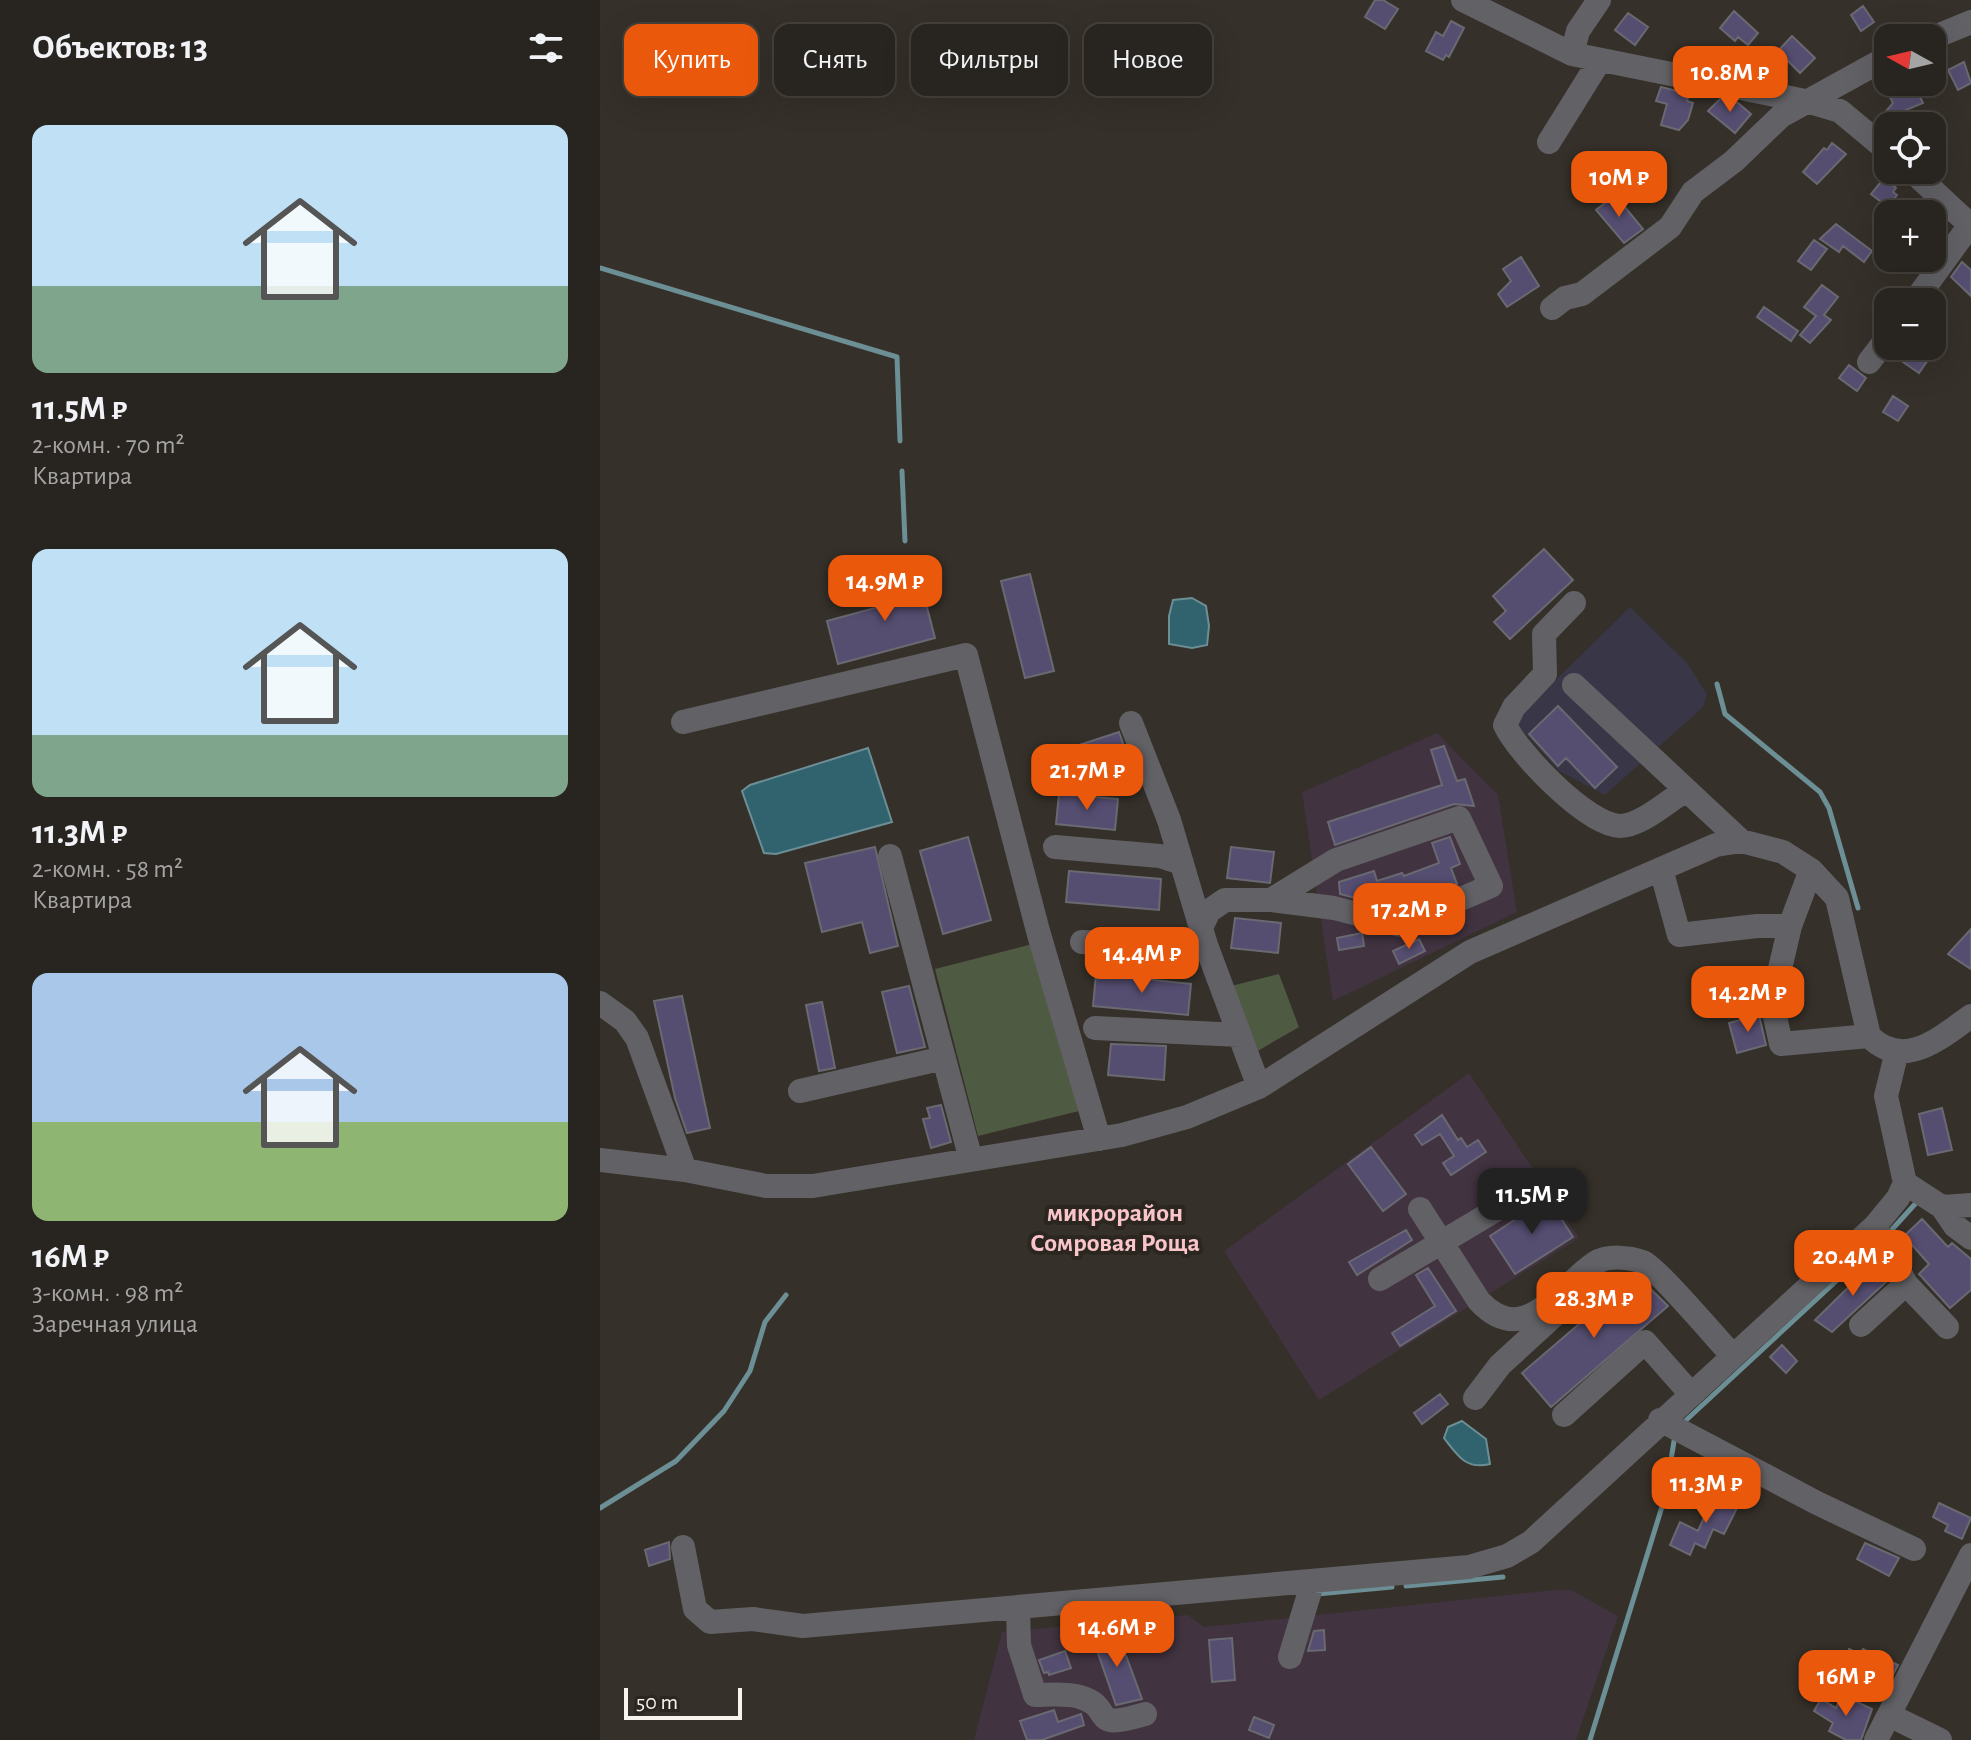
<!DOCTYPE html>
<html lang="ru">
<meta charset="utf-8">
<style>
body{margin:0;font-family:"Alegreya Sans",sans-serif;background:#302c28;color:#f1f3f6;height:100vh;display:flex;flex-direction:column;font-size:30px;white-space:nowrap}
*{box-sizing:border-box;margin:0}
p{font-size:26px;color:#a5a4a4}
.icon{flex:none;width:44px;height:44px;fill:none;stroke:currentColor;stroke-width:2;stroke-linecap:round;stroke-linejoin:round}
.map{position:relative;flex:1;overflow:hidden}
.side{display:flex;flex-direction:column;background:#28241f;width:600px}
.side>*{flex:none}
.guide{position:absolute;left:24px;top:24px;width:760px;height:72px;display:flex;gap:16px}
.needle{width:52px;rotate:278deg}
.tools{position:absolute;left:1274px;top:24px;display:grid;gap:16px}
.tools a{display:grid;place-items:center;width:72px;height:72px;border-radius:16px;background:#28241f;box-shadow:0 8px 32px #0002,0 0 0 2px #44413d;font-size:40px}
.scale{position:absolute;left:24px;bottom:20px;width:118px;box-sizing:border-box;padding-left:8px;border:4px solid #f7f3ef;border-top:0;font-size:22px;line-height:28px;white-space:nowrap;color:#f7f3ef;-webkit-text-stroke:6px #2b261f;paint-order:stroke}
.price{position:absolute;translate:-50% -68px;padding:0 18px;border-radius:16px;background:#ea580c;color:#fff;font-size:26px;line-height:52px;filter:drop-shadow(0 2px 4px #0008)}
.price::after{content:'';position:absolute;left:50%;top:48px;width:24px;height:18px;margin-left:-12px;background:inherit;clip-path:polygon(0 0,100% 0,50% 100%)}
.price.on{background:#222;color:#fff}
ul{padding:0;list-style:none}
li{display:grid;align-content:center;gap:16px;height:424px;padding:0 32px}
li span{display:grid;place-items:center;height:248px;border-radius:16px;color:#555}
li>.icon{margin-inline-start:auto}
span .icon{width:144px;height:144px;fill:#fffc;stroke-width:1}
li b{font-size:34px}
h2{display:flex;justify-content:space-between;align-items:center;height:96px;padding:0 32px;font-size:34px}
.chip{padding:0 28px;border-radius:16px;background:#28241f;box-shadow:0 8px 32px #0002,0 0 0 2px #44413d;font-size:28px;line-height:72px}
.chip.on{background:#ea580c;color:#fff}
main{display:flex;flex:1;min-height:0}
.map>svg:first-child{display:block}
</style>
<main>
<section class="side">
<h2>Объектов: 13<svg class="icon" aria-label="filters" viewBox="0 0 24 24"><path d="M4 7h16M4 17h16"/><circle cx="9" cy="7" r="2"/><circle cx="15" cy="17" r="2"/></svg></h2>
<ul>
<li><span style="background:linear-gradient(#bfe0f5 65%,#7fa58c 0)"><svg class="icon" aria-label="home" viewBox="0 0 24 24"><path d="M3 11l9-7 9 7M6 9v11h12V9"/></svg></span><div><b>11.5M ₽</b><p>2-комн. · 70 m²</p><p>Квартира</p></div></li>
<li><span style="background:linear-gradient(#bfe0f5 75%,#7fa58c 0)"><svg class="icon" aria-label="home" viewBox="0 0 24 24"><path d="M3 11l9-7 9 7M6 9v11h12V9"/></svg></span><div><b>11.3M ₽</b><p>2-комн. · 58 m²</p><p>Квартира</p></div></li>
<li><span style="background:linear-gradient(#a9c7e8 60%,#8fb573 0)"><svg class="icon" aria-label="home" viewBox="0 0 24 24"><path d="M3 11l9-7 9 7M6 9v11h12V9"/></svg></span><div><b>16M ₽</b><p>3-комн. · 98 m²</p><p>Заречная улица</p></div></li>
</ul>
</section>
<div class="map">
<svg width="1371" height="1740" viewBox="0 0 1371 1740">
<rect width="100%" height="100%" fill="#353029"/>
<path fill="#383647" d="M 1030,607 L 1087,663 L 1107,694 L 1103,707 L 1005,795 L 959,771 L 914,721 Z"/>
<path fill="#413340" d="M 837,733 L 898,795 L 917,912 L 733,1001 L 702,792 Z
M 869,1073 L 979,1238 L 719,1400 L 624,1251 Z
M 954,1590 L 971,1590 L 1018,1616 L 976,1740 L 374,1740 L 402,1632 L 588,1615 L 604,1627 Z"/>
<path fill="#4f5a43" d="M 436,943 L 479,1111 L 378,1136 L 335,969 Z
M 679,974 L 699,1027 L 656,1052 L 631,986 Z"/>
<path fill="#31636e" stroke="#6c8e95" stroke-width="2" d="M 592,598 L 606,606 L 609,626 L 607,645 L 592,648 L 569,644 L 569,616 L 573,600 Z
M 268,748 L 292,822 L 176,854 L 164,853 L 142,791 L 150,785 Z
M 862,1421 L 886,1439 L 890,1464 C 866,1470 858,1456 844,1438 L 848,1427 Z"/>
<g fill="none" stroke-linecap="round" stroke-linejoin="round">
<path stroke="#6c8e95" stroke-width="5" d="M 0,268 L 297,357 L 300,441
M 302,471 L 305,541
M 1117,684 L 1125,714 L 1220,792 L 1229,808 L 1258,908
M 1287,1235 L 1316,1203
M 1083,1423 L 1275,1245
M 0,1508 L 76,1461 L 124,1411 L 150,1371 L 165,1322 L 186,1295
M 806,1586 L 903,1577
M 717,1594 L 792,1587
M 990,1740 L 1065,1497 L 1075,1435"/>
</g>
<path fill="#554e71" stroke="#6a6972" stroke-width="2" d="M 775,0 L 783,0 L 798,9 L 785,29 L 765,17 Z
M 1263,6 L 1274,22 L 1261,31 L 1251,15 Z
M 1134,11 L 1158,33 L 1148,45 L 1138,37 L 1135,41 L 1120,28 Z
M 1028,13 L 1048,27 L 1035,45 L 1015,30 Z
M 851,21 L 864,28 L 849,57 L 846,55 L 843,60 L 826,51 L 836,32 L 843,36 Z
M 1192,36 L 1215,58 L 1200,73 L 1178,51 Z
M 1364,62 L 1371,83 L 1358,90 L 1348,70 Z
M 1314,84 L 1323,103 L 1277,122 L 1293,103 L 1289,95 Z
M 1061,87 L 1089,94 L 1087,101 L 1093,103 L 1088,120 L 1079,130 L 1061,125 L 1067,104 L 1056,101 Z
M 1120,99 L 1138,103 L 1151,114 L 1135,133 L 1108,111 Z
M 1232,143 L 1246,154 L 1217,184 L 1203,172 L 1224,148 L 1227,150 Z
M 1284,178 L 1296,188 L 1293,192 L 1297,195 L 1288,207 L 1271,194 Z
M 1015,195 L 1043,229 L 1024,243 L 996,210 Z
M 1236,224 L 1272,251 L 1264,262 L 1243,246 L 1239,252 L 1220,239 Z
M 1214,240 L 1227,249 L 1211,270 L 1198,261 Z
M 921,257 L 939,286 L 907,307 L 898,294 L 911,281 L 903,269 Z
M 1362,262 L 1371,270 L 1371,296 L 1351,277 Z
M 1222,285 L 1238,297 L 1224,315 L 1231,320 L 1210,343 L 1200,335 L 1216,316 L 1204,307 Z
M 1164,307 L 1198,331 L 1191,341 L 1157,317 Z
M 1311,346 L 1321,346 L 1332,354 L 1319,373 L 1303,362 Z
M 1249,365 L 1266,378 L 1257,391 L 1239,378 Z
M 1293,396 L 1308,406 L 1298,421 L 1283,412 Z
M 944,549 L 973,580 L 910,639 L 894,622 L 906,611 L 893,596 Z
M 317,569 L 335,638 L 238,664 L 227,621 L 297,602 L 290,576 Z
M 430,574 L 454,671 L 425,678 L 401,581 Z
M 958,706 L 1017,767 L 995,788 L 966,758 L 958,766 L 929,734 Z
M 519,732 L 526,752 L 468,771 L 461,751 Z
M 844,746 L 857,781 L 865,779 L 874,806 L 854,804 L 735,845 L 728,822 L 842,785 L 831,750 Z
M 459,794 L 518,799 L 515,830 L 456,824 Z
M 368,837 L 391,920 L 343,934 L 320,851 Z
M 850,837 L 860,864 L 851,868 L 857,884 L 807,906 L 802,892 L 774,903 L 740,894 L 739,882 L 774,871 L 777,881 L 802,873 L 804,876 L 839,863 L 832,843 Z
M 275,847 L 298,946 L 270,953 L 262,922 L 222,932 L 205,863 Z
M 631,847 L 674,852 L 670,883 L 627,878 Z
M 469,871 L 561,879 L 559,910 L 466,902 Z
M 635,918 L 681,923 L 678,953 L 631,948 Z
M 1371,929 L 1371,969 L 1348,954 Z
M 762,933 L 764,946 L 739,950 L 737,938 Z
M 819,939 L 825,951 L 799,964 L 793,951 Z
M 496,974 L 591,984 L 588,1015 L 493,1006 Z
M 309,986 L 325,1047 L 297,1053 L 282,992 Z
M 82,996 L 110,1128 L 87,1133 L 75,1098 L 54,1001 Z
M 222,1002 L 235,1068 L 219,1071 L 206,1005 Z
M 1159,1015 L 1166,1045 L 1137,1053 L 1129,1023 Z
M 511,1044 L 566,1046 L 564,1080 L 508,1075 Z
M 341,1105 L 351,1142 L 331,1148 L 323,1119 L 330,1118 L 327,1108 Z
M 1342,1108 L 1352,1150 L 1328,1155 L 1319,1114 Z
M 842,1115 L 858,1140 L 861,1138 L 867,1147 L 878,1140 L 886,1152 L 851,1175 L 843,1163 L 854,1156 L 840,1134 L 822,1145 L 815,1135 Z
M 771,1147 L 806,1194 L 783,1211 L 748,1164 Z
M 948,1198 L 973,1237 L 915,1274 L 890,1236 Z
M 1322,1219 L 1348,1247 L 1352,1243 L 1371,1259 L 1371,1290 L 1350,1308 L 1319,1274 L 1329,1264 L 1304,1236 Z
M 806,1230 L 812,1240 L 757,1275 L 749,1262 Z
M 1275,1261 L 1287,1281 L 1232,1332 L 1215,1320 Z
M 828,1268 L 856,1311 L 800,1346 L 792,1333 L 835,1306 L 816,1275 Z
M 1036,1275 L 1068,1306 L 951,1407 L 922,1373 Z
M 1182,1345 L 1197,1361 L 1186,1373 L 1170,1357 Z
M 840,1394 L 848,1404 L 822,1424 L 814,1413 Z
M 1115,1493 L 1139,1504 L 1124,1534 L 1113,1529 L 1105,1548 L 1095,1543 L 1090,1555 L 1070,1545 L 1080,1522 L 1098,1531 Z
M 1339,1503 L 1371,1518 L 1362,1539 L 1345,1531 L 1348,1525 L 1333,1517 Z
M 69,1542 L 70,1559 L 49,1566 L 45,1550 Z
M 1265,1543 L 1299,1558 L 1289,1576 L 1257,1559 Z
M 724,1630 L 725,1650 L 708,1651 L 714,1631 Z
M 517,1631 L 542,1699 L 516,1705 L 493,1639 Z
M 632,1638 L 635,1680 L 612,1682 L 609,1640 Z
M 1249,1649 L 1260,1654 L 1263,1649 L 1298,1665 L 1280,1699 L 1272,1695 L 1277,1685 L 1240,1668 Z
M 465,1651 L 471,1668 L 449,1675 L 448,1672 L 444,1673 L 439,1660 Z
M 1242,1695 L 1272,1709 L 1261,1740 L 1246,1740 L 1229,1731 L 1233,1723 L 1214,1711 L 1221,1699 L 1236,1708 Z
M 454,1710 L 458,1722 L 481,1714 L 484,1725 L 442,1740 L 427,1740 L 420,1721 Z
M 654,1717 L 674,1725 L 669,1738 L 649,1730 Z"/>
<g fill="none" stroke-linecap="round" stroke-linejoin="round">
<path stroke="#626165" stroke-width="24" d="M 863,0 L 972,54 L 1210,102 L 1240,111 L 1288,151
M 1332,38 L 1371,22
M 972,54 L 978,31 L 999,0
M 949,142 L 1000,60
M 1311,170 L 1371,226
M 1314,302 L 1370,225
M 952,308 L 965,298 L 982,294 L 1070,227 L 1093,192 L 1134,161 L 1181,116 L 1288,57
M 1269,362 L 1288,337
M 974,603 L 944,634 L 945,674 L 914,707 L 905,725 C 918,753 987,825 1020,826 C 1041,826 1068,801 1086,790
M 974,685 L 1141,841
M 83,722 L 366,655 L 438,931 L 499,1139
M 531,723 L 569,820 L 606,945 L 659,1087
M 455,847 L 560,856 L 582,863
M 290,856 L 371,1160
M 1061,869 L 1079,935 L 1157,926 L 1190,926 L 1211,870
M 1190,926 L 1172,1003 L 1181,1044 L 1269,1036
M 601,928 L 609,911 L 625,900 L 671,900 L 736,860 L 859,818 L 891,886 L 800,925 L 734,908 L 671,900
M 482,942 L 606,945
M 0,1003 L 25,1021 L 37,1038 L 85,1170
M 495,1028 L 639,1035
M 200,1091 L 344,1058
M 0,1160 L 85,1170 L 166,1186 L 213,1186 L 522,1135 L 587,1117 L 659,1087 L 870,952 L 1116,845 L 1141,841 L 1183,852 L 1211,870 L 1237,898 L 1269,1036 C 1304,1071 1340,1038 1371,1016
M 1305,1183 L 1342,1207 L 1371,1205
M 1342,1207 L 1355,1226 L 1371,1238
M 820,1209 L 879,1301 C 925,1350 959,1287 995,1263 C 1008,1255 1029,1257 1043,1262 C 1057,1268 1117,1339 1132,1355
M 1275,1226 L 1306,1284 L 1347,1327
M 780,1279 L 921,1195
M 1261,1325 L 1306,1284
M 875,1398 L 900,1365 L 959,1311
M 964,1415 L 1045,1342 L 1090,1393
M 1060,1420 L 1217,1503 L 1314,1549
M 83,1547 L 95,1609 L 110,1622 L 153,1619 L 203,1626 L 869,1567 L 907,1556 L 931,1542 L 1275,1226 L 1298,1198 L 1305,1183 L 1286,1096 L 1297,1051
M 418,1607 L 419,1645 L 435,1695 C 448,1695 467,1693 480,1697 C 517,1708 485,1732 545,1714
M 690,1657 L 713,1581
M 1289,1715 L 1340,1740
M 1276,1740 L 1371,1555"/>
</g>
<g text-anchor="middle" stroke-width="8" stroke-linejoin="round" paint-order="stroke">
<g font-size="26" font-weight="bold" fill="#fac5ca" stroke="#2b261f">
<text x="515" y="1221">микрорайон<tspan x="515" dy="30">Сомровая Роща</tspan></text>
</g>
</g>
</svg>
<div class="tools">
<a><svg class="needle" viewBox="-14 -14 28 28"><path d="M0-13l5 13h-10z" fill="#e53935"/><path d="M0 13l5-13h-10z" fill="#a5a4a4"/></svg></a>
<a><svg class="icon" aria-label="locate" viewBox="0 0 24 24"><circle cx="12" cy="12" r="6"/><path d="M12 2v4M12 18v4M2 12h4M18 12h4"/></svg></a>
<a>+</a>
<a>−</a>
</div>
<div class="scale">50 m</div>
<b class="price" style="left:1130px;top:114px">10.8M ₽</b>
<b class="price" style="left:1019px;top:219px">10M ₽</b>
<b class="price" style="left:285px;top:623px">14.9M ₽</b>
<b class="price" style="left:487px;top:812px">21.7M ₽</b>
<b class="price" style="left:809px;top:951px">17.2M ₽</b>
<b class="price" style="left:542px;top:995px">14.4M ₽</b>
<b class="price" style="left:1148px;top:1034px">14.2M ₽</b>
<b class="price on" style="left:932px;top:1236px">11.5M ₽</b>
<b class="price" style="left:1253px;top:1298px">20.4M ₽</b>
<b class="price" style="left:994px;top:1340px">28.3M ₽</b>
<b class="price" style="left:1106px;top:1525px">11.3M ₽</b>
<b class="price" style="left:517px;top:1669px">14.6M ₽</b>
<b class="price" style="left:1246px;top:1718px">16M ₽</b>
<div class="guide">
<a class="chip on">Купить</a>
<a class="chip">Снять</a>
<a class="chip">Фильтры</a>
<a class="chip">Новое</a>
</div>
</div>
</main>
